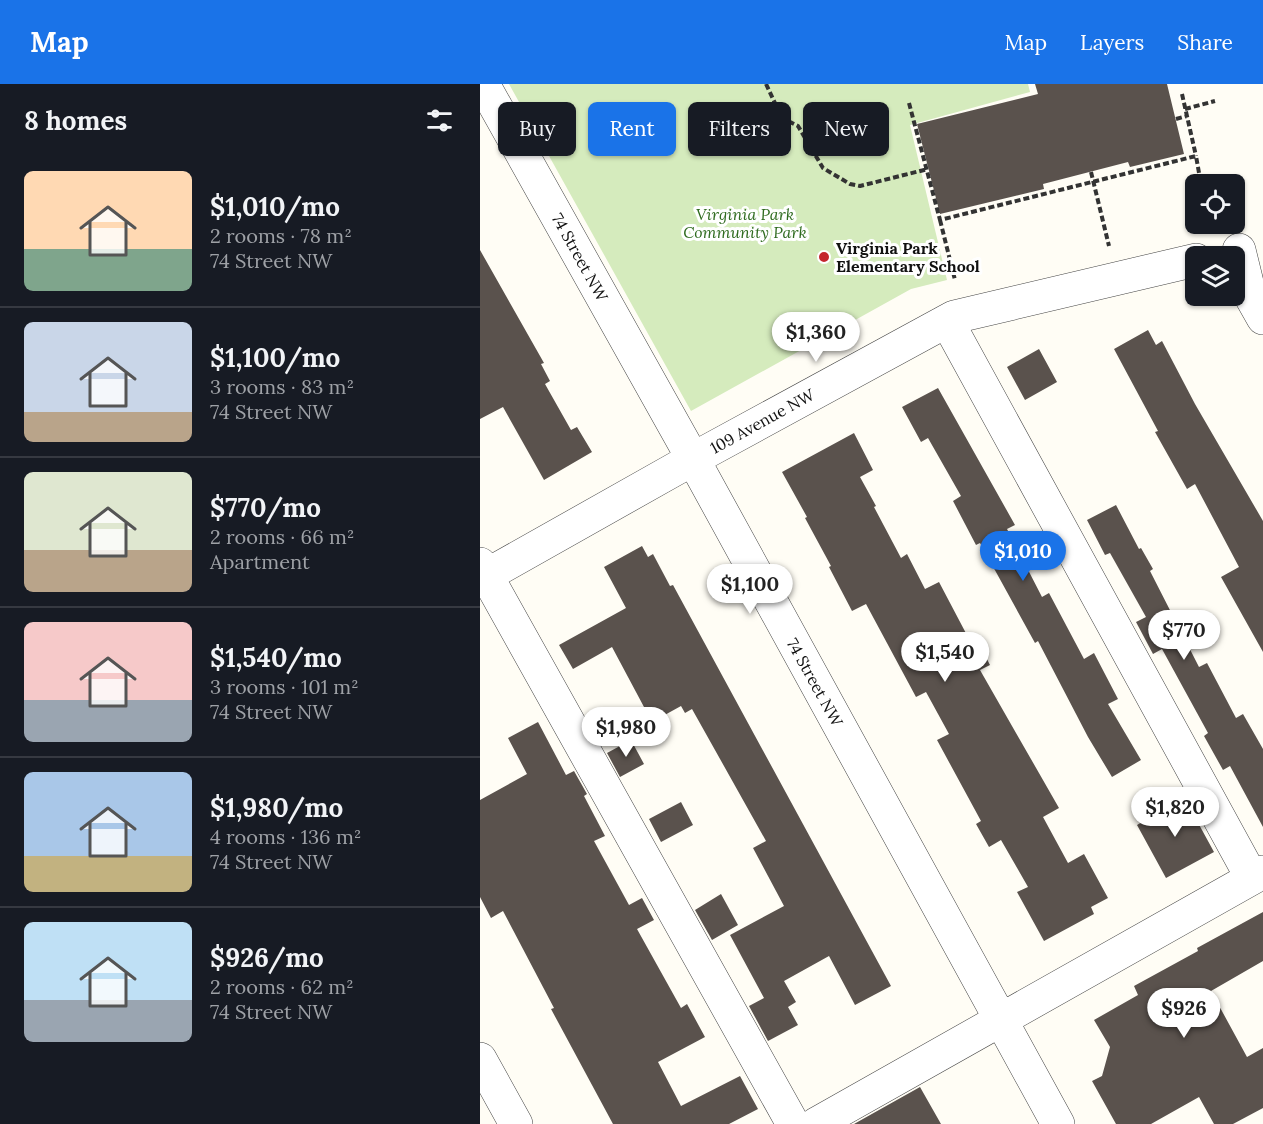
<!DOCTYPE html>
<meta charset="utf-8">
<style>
body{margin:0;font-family:Lora,serif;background:#20242c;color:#f1f3f6;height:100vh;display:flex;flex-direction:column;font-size:22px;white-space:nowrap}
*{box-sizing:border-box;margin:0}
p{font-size:20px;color:#9ea1a6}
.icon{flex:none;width:33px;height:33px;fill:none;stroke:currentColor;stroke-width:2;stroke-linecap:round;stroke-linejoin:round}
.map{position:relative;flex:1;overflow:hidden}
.details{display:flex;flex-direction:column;background:#171b24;width:480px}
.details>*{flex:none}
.hud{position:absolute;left:18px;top:18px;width:570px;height:54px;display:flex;gap:12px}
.buttons{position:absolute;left:705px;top:90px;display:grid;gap:12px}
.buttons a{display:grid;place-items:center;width:60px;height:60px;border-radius:9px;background:#171b24;box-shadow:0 2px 4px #0004;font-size:30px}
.price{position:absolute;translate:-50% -51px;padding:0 14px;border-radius:21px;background:#fff;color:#222;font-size:20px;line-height:39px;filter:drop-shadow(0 2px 3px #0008)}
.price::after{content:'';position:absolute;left:50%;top:36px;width:18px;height:14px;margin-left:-9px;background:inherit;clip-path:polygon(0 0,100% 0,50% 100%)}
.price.selected{background:#1a73e8;color:#fff}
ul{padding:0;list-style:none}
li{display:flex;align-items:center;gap:18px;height:150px;padding:0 24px}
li+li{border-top:2px solid #363941}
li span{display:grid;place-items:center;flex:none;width:168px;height:120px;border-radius:9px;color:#555}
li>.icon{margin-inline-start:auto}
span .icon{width:72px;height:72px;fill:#fffc;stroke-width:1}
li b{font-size:26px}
h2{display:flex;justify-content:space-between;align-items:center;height:72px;padding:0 24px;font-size:26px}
.tag{padding:0 21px;border-radius:9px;background:#171b24;box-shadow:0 2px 4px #0004;font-size:21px;line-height:54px}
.tag.selected{background:#1a73e8;color:#fff}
header{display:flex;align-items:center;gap:36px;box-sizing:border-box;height:84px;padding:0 30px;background:#1a73e8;color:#fff}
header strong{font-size:28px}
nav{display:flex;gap:33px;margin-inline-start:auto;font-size:21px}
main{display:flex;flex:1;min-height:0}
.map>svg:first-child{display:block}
</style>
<header>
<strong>Map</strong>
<nav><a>Map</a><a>Layers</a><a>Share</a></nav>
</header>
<main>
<section class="details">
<h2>8 homes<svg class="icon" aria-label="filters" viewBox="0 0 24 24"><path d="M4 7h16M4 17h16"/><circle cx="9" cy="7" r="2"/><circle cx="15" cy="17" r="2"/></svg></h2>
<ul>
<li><span style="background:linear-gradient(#ffd9b3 65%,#7fa58c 0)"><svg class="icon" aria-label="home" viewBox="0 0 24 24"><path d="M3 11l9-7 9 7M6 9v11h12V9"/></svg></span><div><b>$1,010/mo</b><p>2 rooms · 78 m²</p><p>74 Street NW</p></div></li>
<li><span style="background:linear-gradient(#c9d6e8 75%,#b9a48a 0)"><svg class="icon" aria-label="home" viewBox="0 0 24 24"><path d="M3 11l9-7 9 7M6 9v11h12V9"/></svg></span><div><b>$1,100/mo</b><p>3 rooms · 83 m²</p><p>74 Street NW</p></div></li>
<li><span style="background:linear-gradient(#dfe7d0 65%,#b9a48a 0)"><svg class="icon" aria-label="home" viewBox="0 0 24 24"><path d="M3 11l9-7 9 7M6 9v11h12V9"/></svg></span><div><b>$770/mo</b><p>2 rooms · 66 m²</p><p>Apartment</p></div></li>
<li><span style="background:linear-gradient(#f6c9c9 65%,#9aa5b1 0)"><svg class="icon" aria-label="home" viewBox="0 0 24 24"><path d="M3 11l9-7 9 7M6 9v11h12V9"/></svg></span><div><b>$1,540/mo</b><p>3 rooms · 101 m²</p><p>74 Street NW</p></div></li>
<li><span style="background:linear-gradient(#a9c7e8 70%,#c2b280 0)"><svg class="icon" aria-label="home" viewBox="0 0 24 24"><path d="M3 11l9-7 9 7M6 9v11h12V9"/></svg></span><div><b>$1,980/mo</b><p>4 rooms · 136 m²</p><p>74 Street NW</p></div></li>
<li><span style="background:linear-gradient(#bfe0f5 65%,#9aa5b1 0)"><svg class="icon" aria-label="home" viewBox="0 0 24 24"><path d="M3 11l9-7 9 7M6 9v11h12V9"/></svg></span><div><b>$926/mo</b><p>2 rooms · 62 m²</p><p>74 Street NW</p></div></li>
</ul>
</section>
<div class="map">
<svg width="783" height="1040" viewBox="0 0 783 1040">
<rect width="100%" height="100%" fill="#fffdf5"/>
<path fill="#d5ebbd" d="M 29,0 L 548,0 L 550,8 L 430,41 L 467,196 L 431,205 L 211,327 Z"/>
<path fill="#5a524d" d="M 555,0 L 687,0 L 704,70 L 650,83 L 648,78 L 563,100 L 564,105 L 460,130 L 437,40 L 558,10 Z
M 0,166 L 64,279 L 61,280 L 70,297 L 65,300 L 91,346 L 97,343 L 112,368 L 64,396 L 23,323 L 0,335 Z
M 668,246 L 676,261 L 682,257 L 715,320 L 783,437 L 783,568 L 741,493 L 759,483 L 715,400 L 707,405 L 675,348 L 678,347 L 634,265 Z
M 559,265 L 577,298 L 545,316 L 527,283 Z
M 458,304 L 535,441 L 527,445 L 562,513 L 569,509 L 604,575 L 614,569 L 638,615 L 628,620 L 661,676 L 632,693 L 608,653 L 558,557 L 555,559 L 500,459 L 496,461 L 473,417 L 481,412 L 448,354 L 441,358 L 422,323 Z
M 374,349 L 393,386 L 380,393 L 396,422 L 394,423 L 421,474 L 427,470 L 445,505 L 459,498 L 489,555 L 495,552 L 510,581 L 500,586 L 579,724 L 563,733 L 588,779 L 604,770 L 628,814 L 611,823 L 614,830 L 564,857 L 537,808 L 548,803 L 521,756 L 509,763 L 496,740 L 501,737 L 457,656 L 469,650 L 446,608 L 436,613 L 386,520 L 372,527 L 349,483 L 351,482 L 325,434 L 327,433 L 302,388 Z
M 636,421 L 659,465 L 661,464 L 673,485 L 670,487 L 719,583 L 727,579 L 756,634 L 763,630 L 783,665 L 783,743 L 750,682 L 743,686 L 724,652 L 728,649 L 682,565 L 673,570 L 656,538 L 666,533 L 630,469 L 625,471 L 607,436 Z
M 162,462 L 168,473 L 173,470 L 190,502 L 193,501 L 411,902 L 375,921 L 349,872 L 304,897 L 316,918 L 308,923 L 318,941 L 288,957 L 269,922 L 284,914 L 250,851 L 304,822 L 273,764 L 286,757 L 212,625 L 205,629 L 201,622 L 172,638 L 132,563 L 93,585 L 79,561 L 146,524 L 124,483 Z
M 58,638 L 86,691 L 94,687 L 107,710 L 104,712 L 125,752 L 114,757 L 149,821 L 162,814 L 174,836 L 157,845 L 201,924 L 207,920 L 225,953 L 178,978 L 201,1022 L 260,992 L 278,1025 L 249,1040 L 133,1040 L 71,925 L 74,924 L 23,827 L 11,834 L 0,813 L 0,716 L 47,690 L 28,654 Z
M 151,656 L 164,680 L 140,693 L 127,669 Z
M 704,713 L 734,768 L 686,794 L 657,741 Z
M 201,718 L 213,741 L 181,758 L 169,735 Z
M 241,810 L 258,841 L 232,856 L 215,826 Z
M 783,828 L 783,877 L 731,907 L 767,973 L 783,964 L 783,1024 L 753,1040 L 734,1040 L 719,1013 L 671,1040 L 636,1040 L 612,997 L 622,992 L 630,963 L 614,936 L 658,911 L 654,902 L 718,867 L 717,864 Z
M 440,1003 L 461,1040 L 374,1040 Z"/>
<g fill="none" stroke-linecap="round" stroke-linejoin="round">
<defs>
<path id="minor" d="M 3,0 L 213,375 L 578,1040
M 759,166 L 770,211 L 783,234
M 467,237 L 772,794
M 0,480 L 313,1040
M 0,495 L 213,375 L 474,233 L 716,176
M 0,975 L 36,1040
M 336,1040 L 783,788"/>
</defs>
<use href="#minor" stroke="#444" stroke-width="34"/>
<path stroke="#333" stroke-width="4" stroke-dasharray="6 3" stroke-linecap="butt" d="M 286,0 L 302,34 L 318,42 L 343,84 L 370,100 L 380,102 L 448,85
M 702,10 L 716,72
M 429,19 L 460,136 L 716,72 L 721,100
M 705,25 L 735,17
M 696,35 L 707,32
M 611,88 L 629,162
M 460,136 L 475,196"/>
<use href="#minor" stroke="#fff" stroke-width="33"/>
</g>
<circle fill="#c4262e" stroke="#fff" stroke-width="2" cx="344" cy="173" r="6"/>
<g text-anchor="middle" stroke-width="6" stroke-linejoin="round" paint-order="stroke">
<g font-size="16" font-style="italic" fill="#2f6b1f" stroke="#fff">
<text x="265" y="136">Virginia Park<tspan x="265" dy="18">Community Park</tspan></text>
</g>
<g font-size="16" font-weight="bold" fill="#111" stroke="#fff" text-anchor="start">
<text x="356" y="170">Virginia Park<tspan x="356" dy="18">Elementary School</tspan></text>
</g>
<g font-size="16" fill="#111" stroke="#fff">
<text transform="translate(100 173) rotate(61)" y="6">74 Street NW</text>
<text transform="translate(282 337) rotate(-29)" y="6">109 Avenue NW</text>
<text transform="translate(335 598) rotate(61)" y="6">74 Street NW</text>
</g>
</g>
</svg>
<div class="buttons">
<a><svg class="icon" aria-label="locate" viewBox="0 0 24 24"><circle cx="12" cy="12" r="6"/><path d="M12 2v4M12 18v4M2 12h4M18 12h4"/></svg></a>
<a><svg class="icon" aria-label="layers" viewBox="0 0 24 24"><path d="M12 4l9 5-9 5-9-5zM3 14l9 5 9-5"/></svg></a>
</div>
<b class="price" style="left:336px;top:279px">$1,360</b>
<b class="price selected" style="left:543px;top:498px">$1,010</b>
<b class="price" style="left:270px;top:531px">$1,100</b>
<b class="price" style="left:704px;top:577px">$770</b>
<b class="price" style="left:465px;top:599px">$1,540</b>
<b class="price" style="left:146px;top:674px">$1,980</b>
<b class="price" style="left:695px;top:754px">$1,820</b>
<b class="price" style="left:704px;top:955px">$926</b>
<div class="hud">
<a class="tag">Buy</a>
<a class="tag selected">Rent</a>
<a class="tag">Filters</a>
<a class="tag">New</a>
</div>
</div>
</main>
